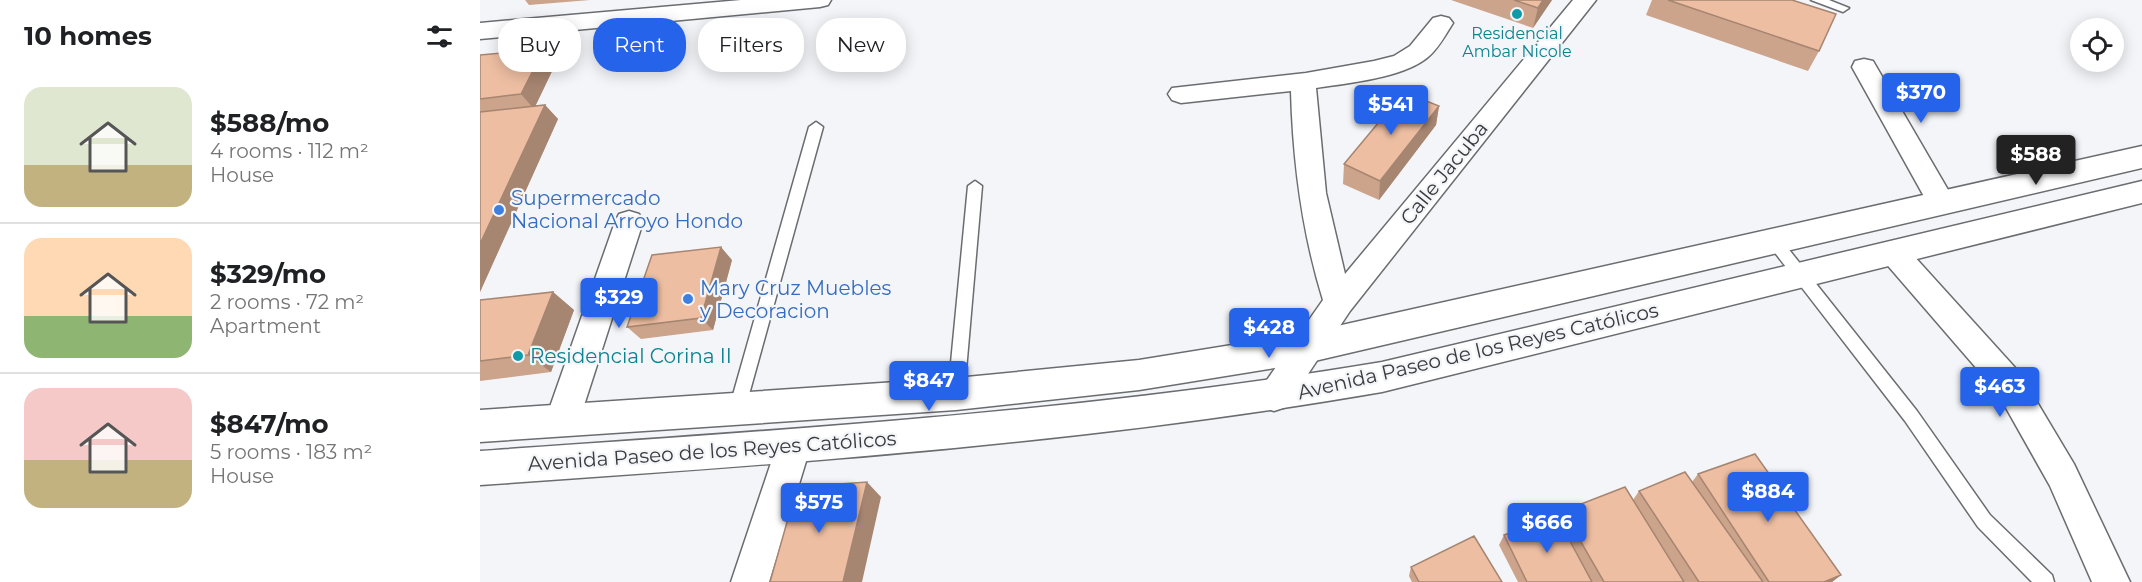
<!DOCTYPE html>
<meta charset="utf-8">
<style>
body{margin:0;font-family:Montserrat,sans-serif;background:#f6f6f6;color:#202124;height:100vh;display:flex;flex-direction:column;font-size:22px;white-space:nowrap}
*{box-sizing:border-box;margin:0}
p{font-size:20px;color:#757577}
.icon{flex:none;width:33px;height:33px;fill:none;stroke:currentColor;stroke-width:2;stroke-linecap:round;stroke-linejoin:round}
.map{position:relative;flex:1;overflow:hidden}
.details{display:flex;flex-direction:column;background:#fff;width:480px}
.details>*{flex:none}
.top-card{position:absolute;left:18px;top:18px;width:570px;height:54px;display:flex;gap:12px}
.fabs{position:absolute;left:1590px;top:18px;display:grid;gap:12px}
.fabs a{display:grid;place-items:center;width:54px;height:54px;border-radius:50%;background:#fff;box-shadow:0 3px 15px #0003;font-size:30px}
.price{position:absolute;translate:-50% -51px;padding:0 14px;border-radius:6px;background:#2563eb;color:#fff;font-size:20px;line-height:39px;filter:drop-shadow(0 2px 3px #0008)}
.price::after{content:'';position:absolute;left:50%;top:36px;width:18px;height:14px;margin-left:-9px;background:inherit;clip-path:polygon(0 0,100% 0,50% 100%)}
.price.current{background:#222;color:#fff}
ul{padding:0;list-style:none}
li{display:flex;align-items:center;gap:18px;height:150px;padding:0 24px}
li+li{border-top:2px solid #e0e0e0}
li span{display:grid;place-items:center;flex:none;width:168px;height:120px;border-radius:18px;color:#555}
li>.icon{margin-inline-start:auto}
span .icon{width:72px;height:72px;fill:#fffc;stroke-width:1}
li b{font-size:26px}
h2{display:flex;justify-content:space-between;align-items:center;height:72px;padding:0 24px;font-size:26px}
.pill{padding:0 21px;border-radius:24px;background:#fff;box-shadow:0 3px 15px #0003;font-size:21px;line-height:54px}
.pill.current{background:#2563eb;color:#fff}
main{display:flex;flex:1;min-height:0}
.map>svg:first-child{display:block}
</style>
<main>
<section class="details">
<h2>10 homes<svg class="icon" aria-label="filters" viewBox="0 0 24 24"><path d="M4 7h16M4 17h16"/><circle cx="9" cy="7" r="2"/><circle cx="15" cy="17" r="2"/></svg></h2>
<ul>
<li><span style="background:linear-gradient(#dfe7d0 65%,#c2b280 0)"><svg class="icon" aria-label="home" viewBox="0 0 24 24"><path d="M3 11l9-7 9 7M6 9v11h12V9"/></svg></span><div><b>$588/mo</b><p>4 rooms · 112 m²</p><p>House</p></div></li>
<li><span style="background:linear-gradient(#ffd9b3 65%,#8fb573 0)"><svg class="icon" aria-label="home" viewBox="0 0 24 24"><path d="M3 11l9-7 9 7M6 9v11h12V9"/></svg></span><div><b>$329/mo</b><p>2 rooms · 72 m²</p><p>Apartment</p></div></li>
<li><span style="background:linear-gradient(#f6c9c9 60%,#c2b280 0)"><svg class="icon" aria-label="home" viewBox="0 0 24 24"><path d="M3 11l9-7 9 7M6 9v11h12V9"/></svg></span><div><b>$847/mo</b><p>5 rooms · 183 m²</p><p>House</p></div></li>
</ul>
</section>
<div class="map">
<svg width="1662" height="582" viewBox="0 0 1662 582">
<rect width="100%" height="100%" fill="#f3f5f9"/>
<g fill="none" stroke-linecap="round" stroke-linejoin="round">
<defs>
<path id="service" d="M 1331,0 L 1349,0 L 1369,8 L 1363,12 Z
M 336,122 L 343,127 L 265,409 L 263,414 L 257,416 L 251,414 L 249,409 L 329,127 Z
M 495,181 L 502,186 L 484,394 L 482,399 L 476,401 L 470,399 L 468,394 L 488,186 Z
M 1294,235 L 1299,237 L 1437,411 L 1510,515 L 1572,575 L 1574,582 L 1552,582 L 1498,527 L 1425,421 L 1289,245 L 1287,241 Z"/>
<path id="minor" d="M 261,0 L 351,0 L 348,5 L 340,7 L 0,39 L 0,23 Z
M 1093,0 L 1116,0 L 870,311 L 806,407 L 794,411 L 782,407 L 778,397 L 782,387 L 843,300 C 822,232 813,163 811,91 L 701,103 L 692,100 L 688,94 L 692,88 L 826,73 L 894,61 L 914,56 L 930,46 L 953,18 L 961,16 L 969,18 L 973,23 C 966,34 958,49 948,57 C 923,78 868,83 836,88 L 846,193 L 865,274 Z
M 1384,59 L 1393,61 L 1471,195 L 1475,202 L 1471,209 L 1461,212 L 1451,209 L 1372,67 L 1375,61 Z
M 149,211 L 159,214 L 163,222 L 99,421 L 94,431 L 82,436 L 70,431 L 65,421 L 135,222 L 139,214 Z
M 1413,241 L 1423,244 L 1539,372 L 1594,464 L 1650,582 L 1612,582 L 1570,486 L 1517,392 L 1403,260 L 1398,252 L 1403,244 Z
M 314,430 L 326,434 L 331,445 L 289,582 L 251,582 L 297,445 L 302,434 Z"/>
<path id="secondary" d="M 1662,146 L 1662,168 L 826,363 L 659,390 L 476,410 L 0,442 L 0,410 L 476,378 L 659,360 L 826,333 Z
M 1662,181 L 1662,203 L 902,392 C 603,444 302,464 0,485 L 0,451 C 302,430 603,412 902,362 Z"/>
</defs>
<use href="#service" stroke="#6a6d70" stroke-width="3"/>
<use href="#minor" stroke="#6a6d70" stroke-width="3"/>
<use href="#secondary" stroke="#6a6d70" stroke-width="3"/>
<use href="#service" fill="#fff" fill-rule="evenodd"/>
<use href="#minor" fill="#fff" fill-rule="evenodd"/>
<use href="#secondary" fill="#fff" fill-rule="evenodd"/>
</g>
<path fill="#cca38b" d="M 45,0 L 110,0 L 49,5 Z
M 971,0 L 1072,0 L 1053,28 Z
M 1172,0 L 1312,0 L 1339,51 L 1328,71 L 1166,15 Z
M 0,55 L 76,63 L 55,106 L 65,105 L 78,119 L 0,292 Z
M 959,106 L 956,125 L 899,200 L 863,184 L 864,164 Z
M 252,260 L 233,330 L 161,339 L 147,327 Z
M 73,292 L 94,310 L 71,372 L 0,381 L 0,300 Z
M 1218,474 L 1361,575 L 1352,582 L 1204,582 L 1190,561 L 1204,582 L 1038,582 L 1019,545 L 1024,535 L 1078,520 L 1083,511 L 1153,500 L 1159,491 L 1212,482 Z
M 931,567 L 1022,582 L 932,582 L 929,576 Z"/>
<path fill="#a68571" d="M 1063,0 L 1072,0 L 1053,28 L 1058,8 Z
M 64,49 L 76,63 L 54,109 L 41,94 Z
M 65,105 L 78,119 L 0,292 L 0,244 Z
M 959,106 L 956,125 L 899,200 L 900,181 Z
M 241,247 L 252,260 L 233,330 L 221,318 Z
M 73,292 L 94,310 L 71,372 L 48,355 Z
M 387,482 L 401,497 L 382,582 L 363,582 Z
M 1361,575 L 1352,582 L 1344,582 Z"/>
<path fill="#edbea2" stroke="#a68571" stroke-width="1.5" d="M 1034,0 L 1063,0 L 1058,8 Z
M 1188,0 L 1312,0 L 1356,14 L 1339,51 Z
M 64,49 L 41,94 L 0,99 L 0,55 Z
M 924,92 L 959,106 L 900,181 L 864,164 Z
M 65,105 L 0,244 L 0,112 Z
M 241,247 L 221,318 L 147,327 L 172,255 Z
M 73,292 L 48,355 L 0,361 L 0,300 Z
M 1275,454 L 1361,575 L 1344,582 L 1289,582 L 1218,474 Z
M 1205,472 L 1283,582 L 1219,582 L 1159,491 Z
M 387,482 L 363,582 L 290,582 L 317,487 Z
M 1145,487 L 1204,582 L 1124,582 L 1083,511 Z
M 1077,517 L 1112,582 L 1047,582 L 1024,535 Z
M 994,536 L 1022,582 L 939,582 L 931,567 Z"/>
<g fill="#0f9aa8" stroke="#f3f5f9" stroke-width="2">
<circle cx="1037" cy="14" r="6"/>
<circle cx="38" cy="356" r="6"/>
</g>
<g fill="#3f7fe0" stroke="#f3f5f9" stroke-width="2">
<circle cx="19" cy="210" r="6"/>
<circle cx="208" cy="299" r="6"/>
</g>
<g text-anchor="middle" stroke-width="4.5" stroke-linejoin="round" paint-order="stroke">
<g font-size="16" fill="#0d838f" stroke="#f3f5f9">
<text x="1037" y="39">Residencial<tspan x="1037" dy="18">Ambar Nicole</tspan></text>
</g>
<g font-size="20" fill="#393a3c" stroke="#f3f5f9">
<text transform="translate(964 173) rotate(-51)" y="7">Calle Jacuba</text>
<text transform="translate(998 351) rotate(-13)" y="7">Avenida Paseo de los Reyes Católicos</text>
<text transform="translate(232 451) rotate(-4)" y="7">Avenida Paseo de los Reyes Católicos</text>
</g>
<g font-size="20" fill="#366cbe" stroke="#f3f5f9" text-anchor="start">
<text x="31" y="205">Supermercado<tspan x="31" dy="23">Nacional Arroyo Hondo</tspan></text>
<text x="220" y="295">Mary Cruz Muebles<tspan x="220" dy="23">y Decoracion</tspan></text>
</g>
<g font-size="20" fill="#0d838f" stroke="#f3f5f9" text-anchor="start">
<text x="50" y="363">Residencial Corina II</text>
</g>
</g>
</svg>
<div class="fabs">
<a><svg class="icon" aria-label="locate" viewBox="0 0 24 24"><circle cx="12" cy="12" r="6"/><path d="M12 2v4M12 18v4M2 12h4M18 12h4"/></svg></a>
</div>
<b class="price" style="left:1441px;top:124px">$370</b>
<b class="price" style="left:911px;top:136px">$541</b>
<b class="price current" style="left:1556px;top:186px">$588</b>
<b class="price" style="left:139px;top:329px">$329</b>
<b class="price" style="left:789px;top:359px">$428</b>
<b class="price" style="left:449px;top:412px">$847</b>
<b class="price" style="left:1520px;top:418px">$463</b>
<b class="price" style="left:1288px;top:523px">$884</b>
<b class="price" style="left:339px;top:534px">$575</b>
<b class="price" style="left:1067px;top:554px">$666</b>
<div class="top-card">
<a class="pill">Buy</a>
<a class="pill current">Rent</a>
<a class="pill">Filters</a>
<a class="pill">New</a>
</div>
</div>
</main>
